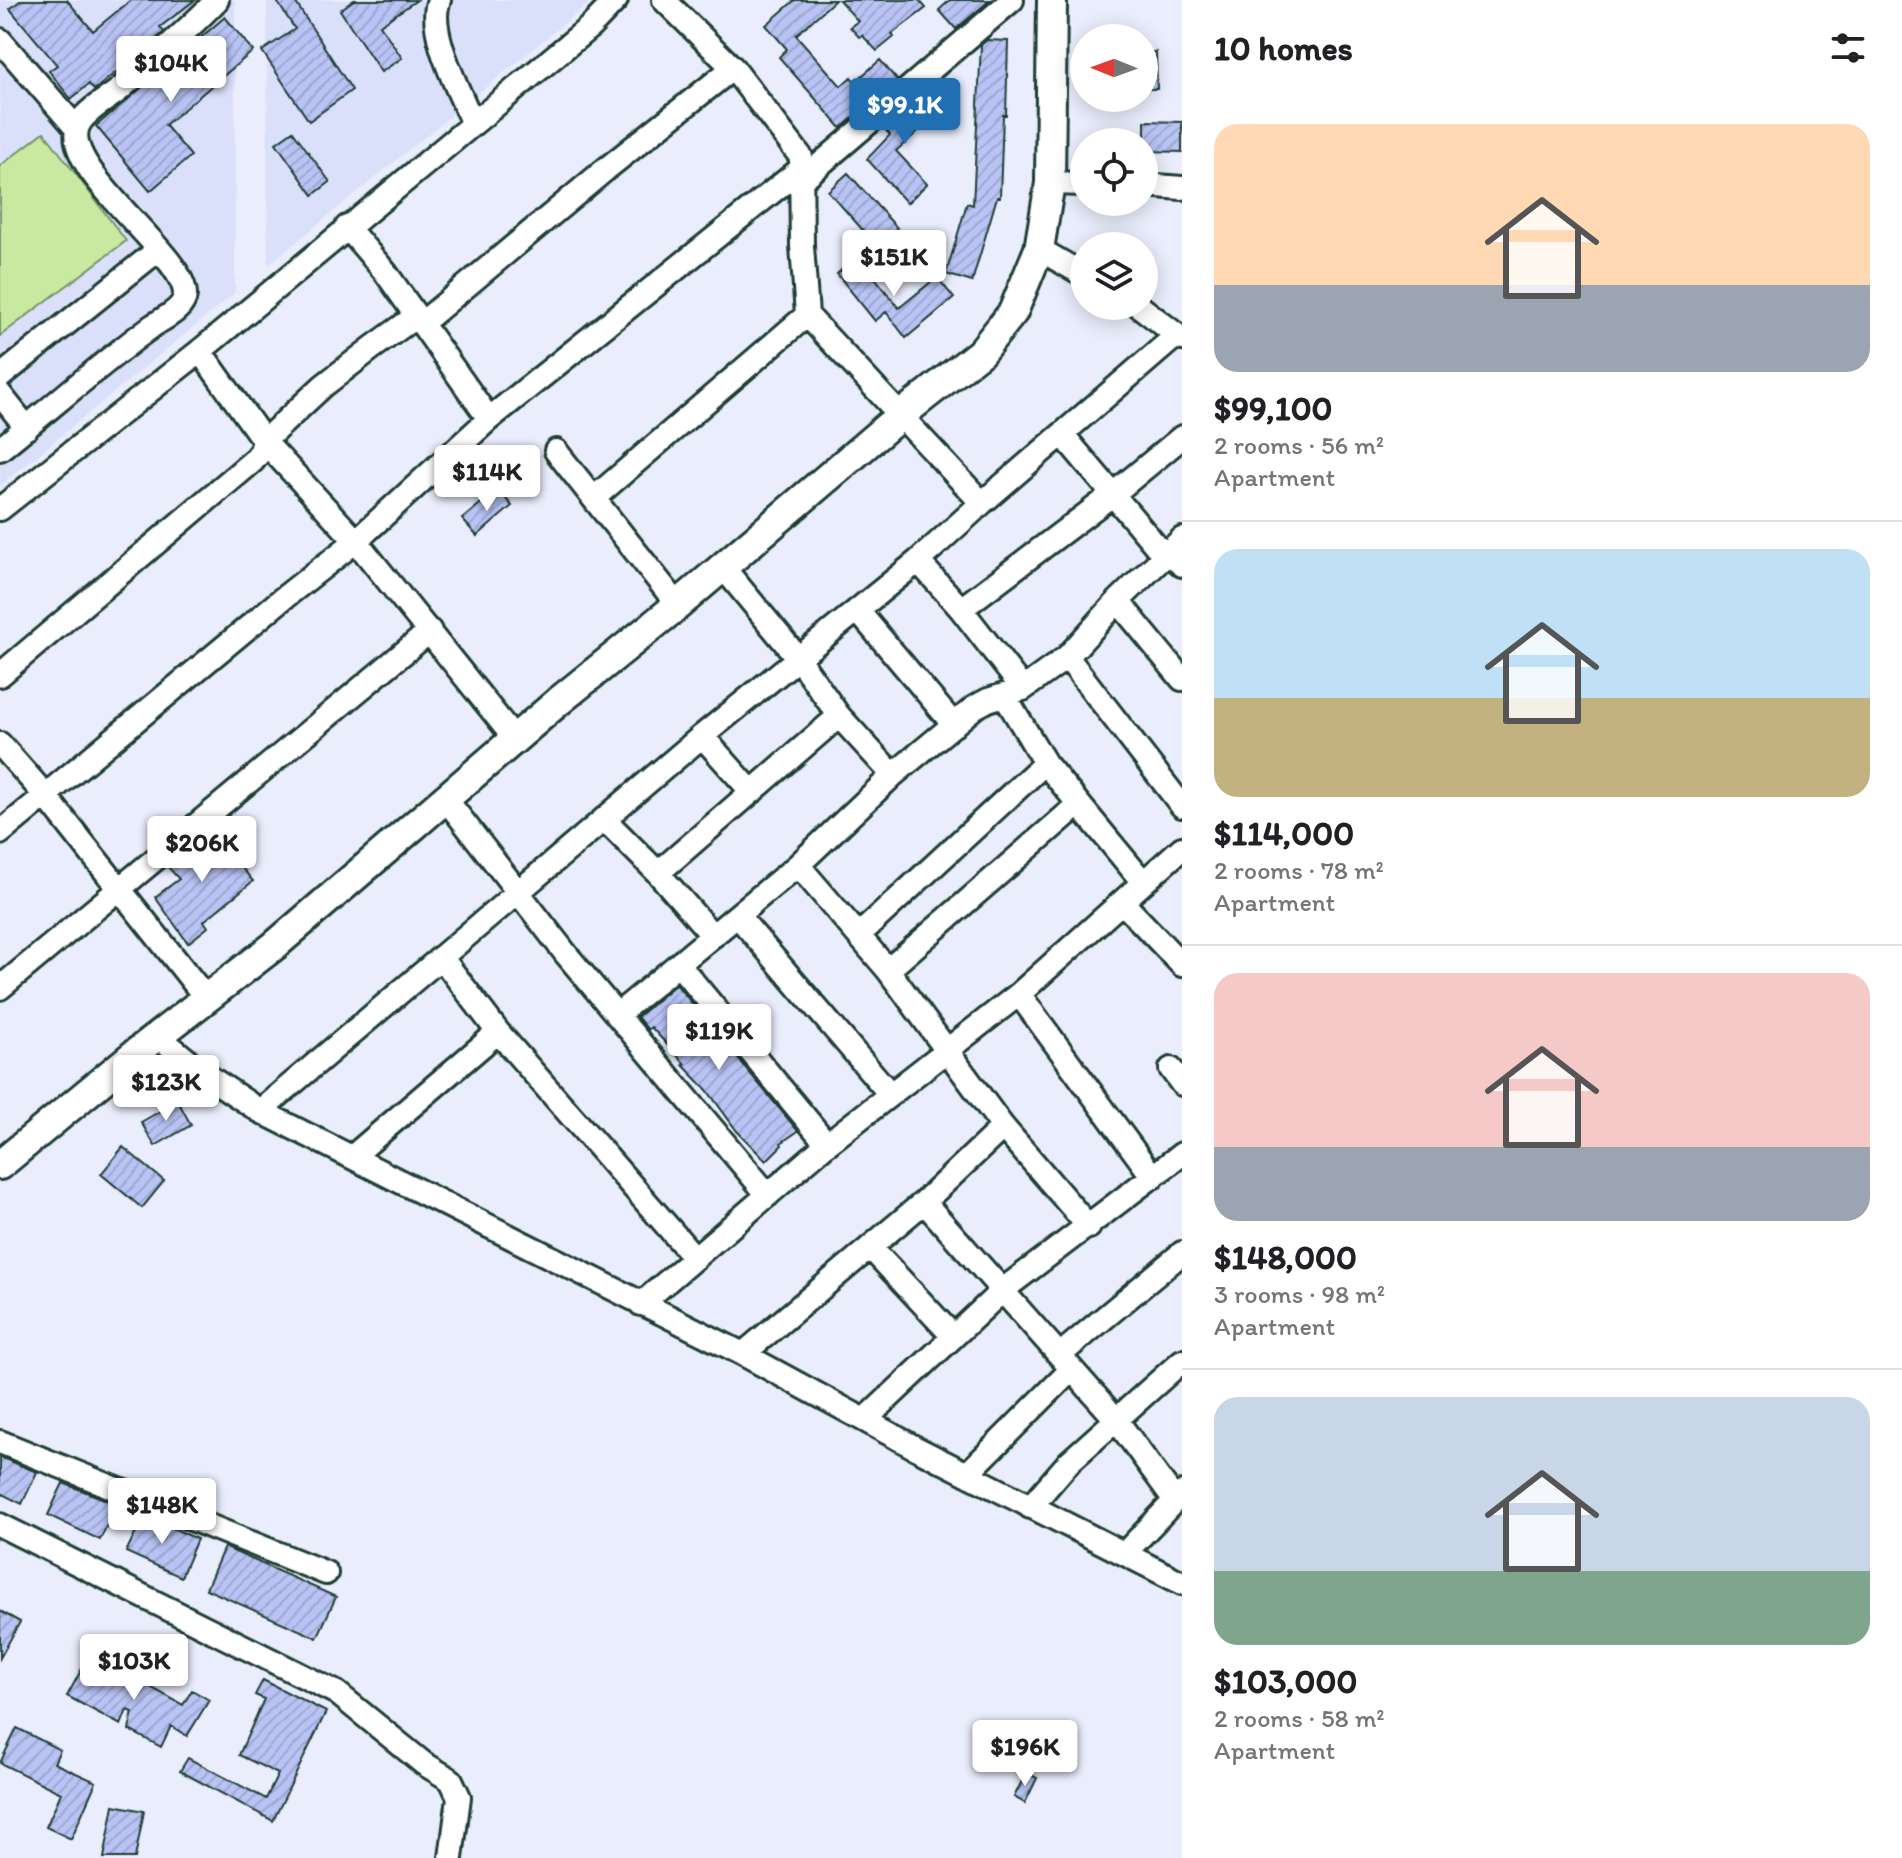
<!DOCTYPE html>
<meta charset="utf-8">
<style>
body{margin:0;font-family:Itim,sans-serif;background:#f6f6f6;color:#202124;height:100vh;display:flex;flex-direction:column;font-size:30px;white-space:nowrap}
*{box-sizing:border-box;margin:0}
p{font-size:26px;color:#757577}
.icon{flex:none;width:44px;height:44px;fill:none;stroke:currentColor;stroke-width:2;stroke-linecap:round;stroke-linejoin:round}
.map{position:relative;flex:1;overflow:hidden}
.side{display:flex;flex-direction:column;background:#fff;width:720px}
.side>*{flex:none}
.needle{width:52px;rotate:271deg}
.fabs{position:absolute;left:1070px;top:24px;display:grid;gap:16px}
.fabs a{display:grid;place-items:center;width:88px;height:88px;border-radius:50%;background:#fff;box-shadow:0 4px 20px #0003;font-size:40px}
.price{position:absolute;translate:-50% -68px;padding:0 18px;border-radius:8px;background:#fff;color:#222;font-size:26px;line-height:52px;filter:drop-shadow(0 2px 4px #0008)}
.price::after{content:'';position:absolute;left:50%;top:48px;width:24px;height:18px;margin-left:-12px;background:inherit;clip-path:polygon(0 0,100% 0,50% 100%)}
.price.active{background:#1f6fb2;color:#fff}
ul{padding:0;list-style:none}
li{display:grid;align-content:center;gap:16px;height:424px;padding:0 32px}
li+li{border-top:2px solid #e0e0e0}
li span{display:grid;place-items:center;height:248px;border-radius:24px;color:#555}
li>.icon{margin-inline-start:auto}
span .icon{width:144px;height:144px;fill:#fffc;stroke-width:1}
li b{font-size:34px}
h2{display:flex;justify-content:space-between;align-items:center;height:96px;padding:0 32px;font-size:34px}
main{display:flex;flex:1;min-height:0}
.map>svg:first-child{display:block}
</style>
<main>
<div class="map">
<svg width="1182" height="1858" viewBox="0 0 1182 1858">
<defs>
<pattern id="building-hatch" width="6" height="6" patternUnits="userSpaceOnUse" patternTransform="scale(2)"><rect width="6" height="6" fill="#b9c3f4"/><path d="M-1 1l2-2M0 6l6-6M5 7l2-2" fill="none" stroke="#9fa8d2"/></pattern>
</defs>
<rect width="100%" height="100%" fill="#eaedfc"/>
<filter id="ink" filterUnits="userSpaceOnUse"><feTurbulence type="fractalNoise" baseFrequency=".0125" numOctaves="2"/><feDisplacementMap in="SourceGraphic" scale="16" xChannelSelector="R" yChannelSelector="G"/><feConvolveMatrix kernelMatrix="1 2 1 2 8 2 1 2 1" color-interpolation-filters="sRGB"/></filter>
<g filter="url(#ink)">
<path fill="#dbe0fa" d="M 0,0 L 235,0 L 235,293 L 0,486 Z
M 267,0 L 593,0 L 268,265 Z"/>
<path fill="#cae9a0" stroke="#74936a" stroke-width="2" d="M 44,132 L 126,241 L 0,336 L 0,166 Z"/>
<path fill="url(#building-hatch)" stroke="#1f3d34" stroke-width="2" d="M 21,0 L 67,0 L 93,31 L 131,0 L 195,0 L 160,27 L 164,32 L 147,47 L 94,90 L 89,84 L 71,99 L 49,71 L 57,65 L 10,9 Z
M 276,0 L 294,0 L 352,90 L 309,121 L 262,51 L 295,29 Z
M 354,0 L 417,0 L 380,25 L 402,58 L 381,72 L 340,10 Z
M 795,0 L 835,0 L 796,35 L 841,86 L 851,77 L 855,82 L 880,60 L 897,80 L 841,128 L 779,57 L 787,49 L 766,25 Z
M 839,0 L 919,0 L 926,8 L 892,34 L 894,37 L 877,51 L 862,35 L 859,37 L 850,27 L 858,21 Z
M 950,0 L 990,0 L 956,29 L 939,10 Z
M 225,17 L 253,51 L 165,125 L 191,156 L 150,191 L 96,126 Z
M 987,40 L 1008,41 L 1006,115 L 1003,115 L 1000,197 L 997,197 L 972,282 L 946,274 L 967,203 L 973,205 L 981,45 Z
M 1144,52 L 1156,52 L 1157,89 L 1144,89 Z
M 931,88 L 946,106 L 896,151 L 927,184 L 907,203 L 867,159 L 890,135 L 884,128 Z
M 1145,121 L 1182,122 L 1182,152 L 1145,151 Z
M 293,131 L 330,182 L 313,195 L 276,143 Z
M 848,173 L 897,228 L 877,246 L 828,191 Z
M 858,256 L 899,308 L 937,277 L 954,298 L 906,338 L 886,312 L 875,321 L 837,274 Z
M 498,489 L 512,506 L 477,536 L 462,519 Z
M 216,827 L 228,841 L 223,845 L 253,881 L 204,921 L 208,927 L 188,943 L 155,897 L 179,879 L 168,867 Z
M 676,984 L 798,1131 L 781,1143 L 782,1145 L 766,1161 L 737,1131 L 707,1090 L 683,1065 L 685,1064 L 651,1027 L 648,1030 L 637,1017 Z
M 178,1101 L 191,1125 L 155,1146 L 141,1122 Z
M 123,1147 L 164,1181 L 142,1208 L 101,1174 Z
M 0,1457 L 37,1472 L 22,1504 L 0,1493 Z
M 63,1483 L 117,1504 L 100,1540 L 48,1515 Z
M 144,1515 L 197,1539 L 181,1577 L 126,1552 Z
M 224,1547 L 336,1597 L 317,1638 L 206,1589 Z
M 0,1611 L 20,1622 L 0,1658 Z
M 90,1654 L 183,1705 L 192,1690 L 209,1700 L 187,1736 L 171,1726 L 161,1747 L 129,1730 L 133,1712 L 127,1710 L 121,1725 L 67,1696 Z
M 263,1680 L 326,1712 L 273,1821 L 180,1771 L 188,1758 L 266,1799 L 278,1774 L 239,1755 L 264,1699 L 255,1695 Z
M 17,1728 L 60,1750 L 54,1763 L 96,1782 L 71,1839 L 46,1827 L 61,1793 L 0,1763 Z
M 1026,1773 L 1037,1778 L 1025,1803 L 1014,1797 Z
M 114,1805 L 144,1811 L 135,1858 L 104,1858 Z"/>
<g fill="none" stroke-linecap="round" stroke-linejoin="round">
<defs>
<path id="minor" d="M 439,0 C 426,30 460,92 472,122
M 664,0 L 733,68 L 801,157 L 802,246 L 807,315 L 982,503
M 0,40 L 77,129
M 803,179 L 1012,0
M 1050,183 L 1084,184
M 1144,185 L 1182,188
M 347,227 L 386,273 L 489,419
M 1039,249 L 1084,275
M 1139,306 L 1182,339
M 200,351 L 264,441 L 356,541 L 515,739
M 0,377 L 158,250
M 0,394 L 27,428
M 1063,435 L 1157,547 L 1168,552 L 1182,565
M 0,449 C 50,409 99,365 151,327 C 162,319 184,310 185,295 C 186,255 60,170 78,126 C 84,111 107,100 119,90 C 152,61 186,32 217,0
M 556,451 L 678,605
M 594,498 L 807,315
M 0,509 L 200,351 L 591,26 L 616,0
M 918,561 L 961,609 L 1023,689
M 722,566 L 798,658 L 839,716 L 893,775
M 1118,601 L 1182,679
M 961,609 L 1112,495 L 1182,437
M 858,611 L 954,725
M 1067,657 L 1182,806
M 0,675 L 253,461 L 261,451 L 264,441 L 323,386 L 372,348 L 408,322 L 428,318 L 606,169 L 733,68
M 1005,696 L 1045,763 L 1143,882
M 702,736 L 752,792
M 0,744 L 45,795 L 206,998
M 445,798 L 566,954 L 768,1195
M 604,819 L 658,873 L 713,936
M 0,833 L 281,600 L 356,541 L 489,419 L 802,168
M 798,865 L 888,970 L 1003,1127 L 1089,1227
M 658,873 L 839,716
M 1123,903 L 1182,965
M 738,916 L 890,1094
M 859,935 L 1045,763
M 441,957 L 498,1032 L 695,1258
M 679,965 L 827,1144
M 888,970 L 1078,805
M 0,988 L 430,631
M 1019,994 L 1153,1177
M 617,1015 L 798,865 L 893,775 L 975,707 L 988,700 L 1023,689 L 1067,657 L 1118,601 L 1182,539
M 159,1037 L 203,1073 L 260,1111 L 743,1354 L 914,1447 L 1182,1583
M 1171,1069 L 1182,1084
M 260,1111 L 702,736 L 918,561 L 982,503 L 1177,335
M 352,1157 L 498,1032
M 924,1202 L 1115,1418 L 1174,1499
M 870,1247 L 952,1335
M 641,1304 L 827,1144 L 1019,994 L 1182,848
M 743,1354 L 924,1202 L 1003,1127
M 1061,1354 L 1182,1253
M 866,1419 L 1004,1289 L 1182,1154
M 0,1442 L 326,1573
M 967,1474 L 1071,1370
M 1030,1507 L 1069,1462 L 1182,1361
M 0,1525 L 337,1693 L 423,1763 L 451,1780 L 459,1797 L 451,1858
M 1125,1553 L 1182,1493"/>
<path id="major" d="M 0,1165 L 132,1056 L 274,946 L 559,701 L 678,605 L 901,415 L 981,352 L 1013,312 L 1039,249 L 1050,183 L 1052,0"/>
</defs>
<use href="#minor" stroke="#1f3d34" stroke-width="28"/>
<use href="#major" stroke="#1f3d34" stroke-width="34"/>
<use href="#minor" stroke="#fff" stroke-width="22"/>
<use href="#major" stroke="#fff" stroke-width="28"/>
</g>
</g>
</svg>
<div class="fabs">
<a><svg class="needle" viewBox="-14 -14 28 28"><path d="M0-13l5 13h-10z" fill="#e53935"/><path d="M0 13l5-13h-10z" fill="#757577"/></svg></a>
<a><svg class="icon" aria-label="locate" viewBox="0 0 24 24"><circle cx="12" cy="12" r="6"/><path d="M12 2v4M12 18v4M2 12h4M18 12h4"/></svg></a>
<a><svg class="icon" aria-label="layers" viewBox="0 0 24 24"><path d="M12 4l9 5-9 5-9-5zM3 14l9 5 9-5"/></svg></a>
</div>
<b class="price" style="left:171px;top:104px">$104K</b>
<b class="price active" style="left:905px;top:146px">$99.1K</b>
<b class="price" style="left:894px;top:298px">$151K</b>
<b class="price" style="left:487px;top:513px">$114K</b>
<b class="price" style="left:202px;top:884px">$206K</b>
<b class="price" style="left:719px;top:1072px">$119K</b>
<b class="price" style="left:166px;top:1123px">$123K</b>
<b class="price" style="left:162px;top:1546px">$148K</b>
<b class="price" style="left:134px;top:1702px">$103K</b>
<b class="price" style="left:1025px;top:1788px">$196K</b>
</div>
<section class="side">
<h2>10 homes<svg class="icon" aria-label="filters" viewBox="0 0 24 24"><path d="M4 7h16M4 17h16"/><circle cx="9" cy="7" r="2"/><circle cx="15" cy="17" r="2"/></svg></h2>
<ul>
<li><span style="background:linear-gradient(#ffd9b3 65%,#9aa5b1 0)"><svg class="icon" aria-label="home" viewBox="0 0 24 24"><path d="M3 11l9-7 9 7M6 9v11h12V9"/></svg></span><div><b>$99,100</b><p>2 rooms · 56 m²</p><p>Apartment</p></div></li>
<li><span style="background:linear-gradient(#bfe0f5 60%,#c2b280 0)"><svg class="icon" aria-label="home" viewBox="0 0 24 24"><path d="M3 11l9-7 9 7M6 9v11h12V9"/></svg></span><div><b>$114,000</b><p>2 rooms · 78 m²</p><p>Apartment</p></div></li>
<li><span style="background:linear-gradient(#f6c9c9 70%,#9aa5b1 0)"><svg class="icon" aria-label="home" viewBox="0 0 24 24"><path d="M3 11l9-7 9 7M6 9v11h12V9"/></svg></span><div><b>$148,000</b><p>3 rooms · 98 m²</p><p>Apartment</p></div></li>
<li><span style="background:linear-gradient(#c9d6e8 70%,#7fa58c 0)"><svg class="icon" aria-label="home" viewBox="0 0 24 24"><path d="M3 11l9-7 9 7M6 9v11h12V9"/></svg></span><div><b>$103,000</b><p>2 rooms · 58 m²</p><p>Apartment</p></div></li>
</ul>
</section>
</main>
